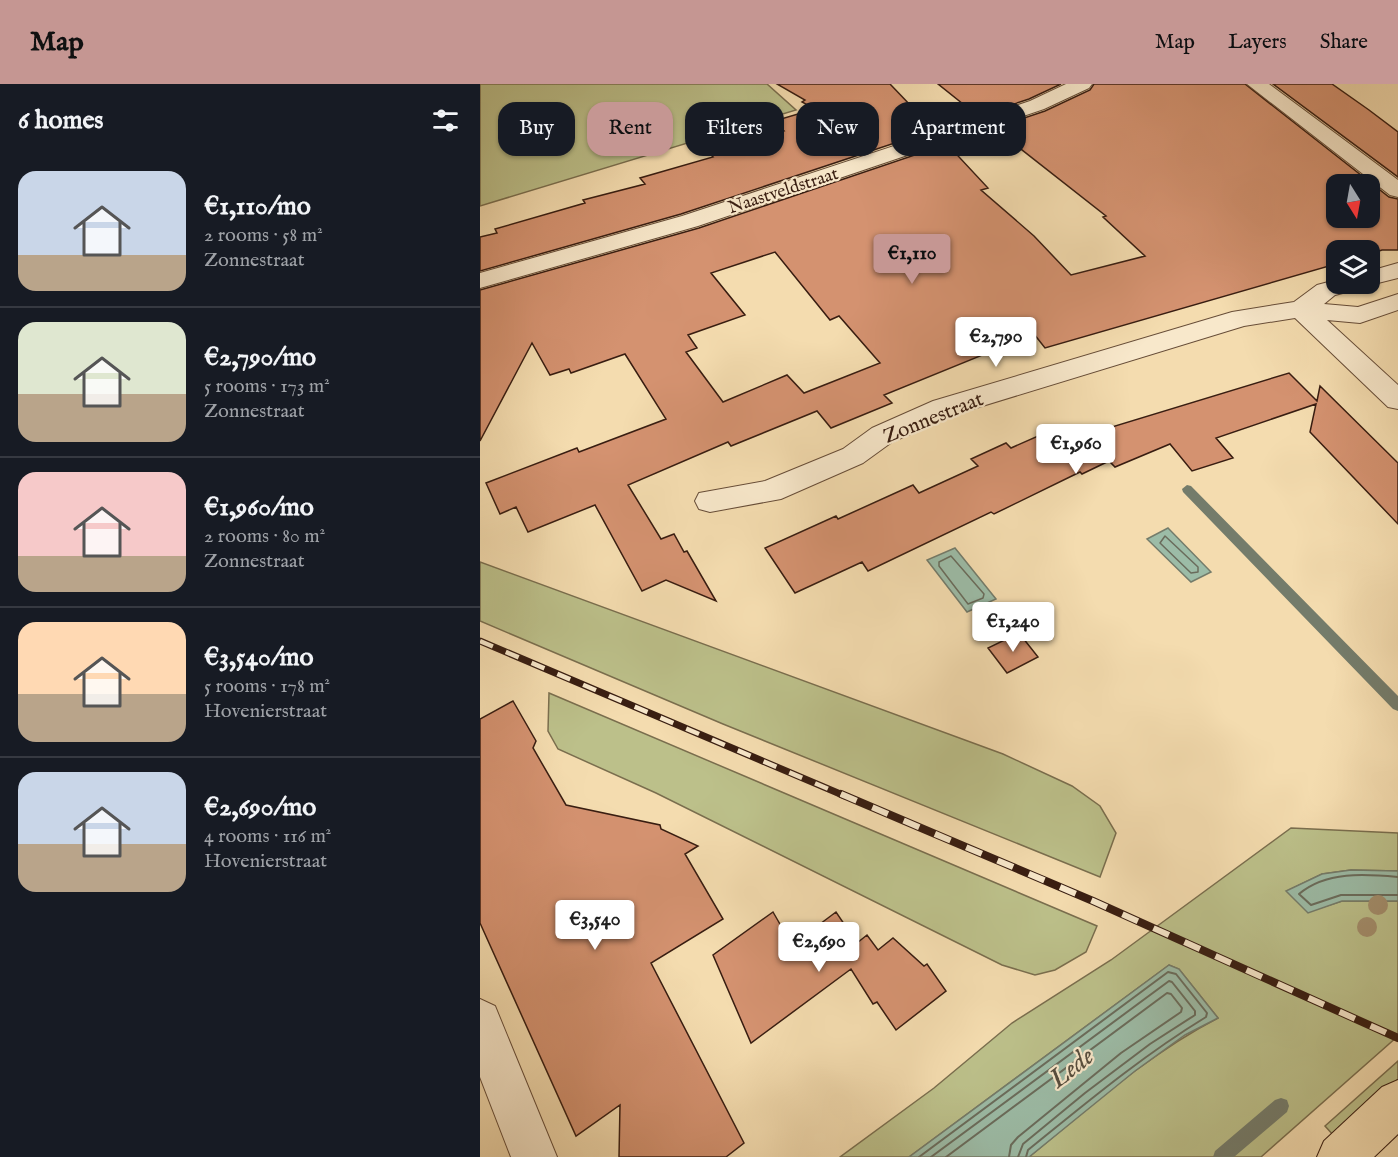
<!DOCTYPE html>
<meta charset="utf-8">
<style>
body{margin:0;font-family:"IM FELL English",serif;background:#242831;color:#f1f3f6;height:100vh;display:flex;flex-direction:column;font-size:22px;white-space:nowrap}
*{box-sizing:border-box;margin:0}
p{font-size:20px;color:#9ea1a6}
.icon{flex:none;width:33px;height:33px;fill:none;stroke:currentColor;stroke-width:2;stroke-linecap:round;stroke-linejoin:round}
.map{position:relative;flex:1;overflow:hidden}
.sheet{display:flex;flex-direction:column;background:#171b24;width:480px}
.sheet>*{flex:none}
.banner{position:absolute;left:18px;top:18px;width:570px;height:54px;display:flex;gap:12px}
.needle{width:39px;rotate:169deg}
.controls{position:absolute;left:846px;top:90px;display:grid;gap:12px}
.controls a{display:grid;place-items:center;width:54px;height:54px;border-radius:12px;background:#171b24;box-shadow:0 2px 4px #0004;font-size:30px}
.price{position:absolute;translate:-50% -51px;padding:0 14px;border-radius:6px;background:#fff;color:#222;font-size:20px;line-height:39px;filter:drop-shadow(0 2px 3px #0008)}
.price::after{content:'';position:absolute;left:50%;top:36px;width:18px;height:14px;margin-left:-9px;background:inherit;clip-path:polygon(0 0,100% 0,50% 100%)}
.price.selected{background:#c59692;color:#111}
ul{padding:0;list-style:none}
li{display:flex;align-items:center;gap:18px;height:150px;padding:0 18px}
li+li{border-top:2px solid #363941}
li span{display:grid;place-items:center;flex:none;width:168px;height:120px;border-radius:18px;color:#555}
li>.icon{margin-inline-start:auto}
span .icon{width:72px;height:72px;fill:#fffc;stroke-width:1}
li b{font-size:26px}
h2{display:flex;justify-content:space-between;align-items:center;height:72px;padding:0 18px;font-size:26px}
.chip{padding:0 21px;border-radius:18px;background:#171b24;box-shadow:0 2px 4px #0004;font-size:21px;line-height:54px}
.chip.selected{background:#c59692;color:#111}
header{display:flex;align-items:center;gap:36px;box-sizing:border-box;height:84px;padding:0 30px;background:#c59692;color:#111}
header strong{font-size:28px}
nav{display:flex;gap:33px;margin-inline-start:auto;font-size:21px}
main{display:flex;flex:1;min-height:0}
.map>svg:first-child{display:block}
</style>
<header>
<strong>Map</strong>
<nav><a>Map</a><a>Layers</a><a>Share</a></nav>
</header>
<main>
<section class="sheet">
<h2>6 homes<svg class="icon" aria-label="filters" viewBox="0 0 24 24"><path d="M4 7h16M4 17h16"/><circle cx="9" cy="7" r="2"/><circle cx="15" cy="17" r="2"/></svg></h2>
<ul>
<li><span style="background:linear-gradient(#c9d6e8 70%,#b9a48a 0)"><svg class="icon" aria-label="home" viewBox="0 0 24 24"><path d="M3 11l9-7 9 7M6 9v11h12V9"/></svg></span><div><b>€1,110/mo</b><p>2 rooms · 58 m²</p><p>Zonnestraat</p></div></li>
<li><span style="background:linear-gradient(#dfe7d0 60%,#b9a48a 0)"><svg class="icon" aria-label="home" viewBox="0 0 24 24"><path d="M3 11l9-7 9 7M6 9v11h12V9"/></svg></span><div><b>€2,790/mo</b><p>5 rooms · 173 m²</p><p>Zonnestraat</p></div></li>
<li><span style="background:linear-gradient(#f6c9c9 70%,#b9a48a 0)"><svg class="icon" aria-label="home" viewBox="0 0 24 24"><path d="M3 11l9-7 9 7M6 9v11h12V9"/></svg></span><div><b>€1,960/mo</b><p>2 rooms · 80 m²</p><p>Zonnestraat</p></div></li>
<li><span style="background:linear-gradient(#ffd9b3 60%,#b9a48a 0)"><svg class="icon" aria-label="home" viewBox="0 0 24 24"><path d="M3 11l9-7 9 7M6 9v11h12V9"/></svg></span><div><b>€3,540/mo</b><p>5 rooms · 178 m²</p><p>Hovenierstraat</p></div></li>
<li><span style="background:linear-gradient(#c9d6e8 60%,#b9a48a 0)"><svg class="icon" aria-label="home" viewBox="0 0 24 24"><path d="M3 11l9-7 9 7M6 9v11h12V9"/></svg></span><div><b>€2,690/mo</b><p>4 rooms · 116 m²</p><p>Hovenierstraat</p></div></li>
</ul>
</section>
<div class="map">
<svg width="918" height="1073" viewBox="0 0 918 1073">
<rect width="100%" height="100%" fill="#f4dcaf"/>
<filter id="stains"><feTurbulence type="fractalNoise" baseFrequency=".00333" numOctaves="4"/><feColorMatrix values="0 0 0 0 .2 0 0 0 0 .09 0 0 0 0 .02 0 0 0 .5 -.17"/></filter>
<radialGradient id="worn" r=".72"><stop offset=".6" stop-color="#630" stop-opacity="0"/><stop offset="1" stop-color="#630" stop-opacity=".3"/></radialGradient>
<path fill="#bcc08a" stroke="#7a6e4e" stroke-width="1.5" d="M 0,0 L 287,0 L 316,26 L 0,122 Z
M 0,478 L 523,670 L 592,702 L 620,722 L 636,749 L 620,793 L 243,640 L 0,537 Z
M 69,609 L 617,842 L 606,868 L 575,886 L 555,891 L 522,881 L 176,709 L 78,665 L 68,647 Z
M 811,744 L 918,749 L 918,787 L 871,786 L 842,790 L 807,807 L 828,828 L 862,817 L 918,817 L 918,952 L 781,1073 L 549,1073 C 609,1024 668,970 738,934 L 699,885 L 689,881 L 429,1073 L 360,1073 L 454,1004 L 532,939 L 631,876 Z
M 918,977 L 918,995 L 854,1052 L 845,1042 Z"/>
<path fill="#9cbca7" stroke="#747c6b" stroke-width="1.5" d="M 688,444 L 731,488 L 711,498 L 667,455 Z
M 475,464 L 516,515 L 487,528 L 447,476 Z
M 871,786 L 918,787 L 918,817 L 862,817 L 828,829 L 806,807 L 842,790 Z
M 689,881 L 699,885 L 738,934 L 705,951 L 655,987 L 549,1073 L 429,1073 Z"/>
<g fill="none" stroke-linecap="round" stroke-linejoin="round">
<path stroke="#6a6c5c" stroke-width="1.5" d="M 685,452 L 718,483 L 718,488 L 711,489 L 680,459 Z
M 471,472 L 504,510 L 503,514 L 488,520 L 459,482 L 459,478 Z"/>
<path stroke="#6a6c5c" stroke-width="2" d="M 918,793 C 885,790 846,787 819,810 L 831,821 L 861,811 L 918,811
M 439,1073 L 688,888 L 696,890 L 727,929 L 726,933 C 662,972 606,1019 548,1066 L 546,1073
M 451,1073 L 689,897 L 692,898 L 715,927 L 715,931 L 670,960 L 605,1009 L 543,1060 L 538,1073
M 466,1073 L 687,909 L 691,910 L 702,924 L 701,928 L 641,969 L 538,1053 L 531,1061 L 529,1073"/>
<path fill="#747c6b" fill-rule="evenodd" d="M 707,401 L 711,402 L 918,612 L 918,627 L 913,625 L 703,408 L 702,405 Z
M 801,1014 L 807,1016 L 809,1022 L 807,1028 L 754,1073 L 733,1073 L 735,1067 L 795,1016 Z"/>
</g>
<path fill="#d49270" stroke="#381d11" stroke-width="1.5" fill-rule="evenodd" d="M 297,0 L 410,0 L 454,46 L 201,130 L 0,187 L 0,153 L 17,149 L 15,145 L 105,119 L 103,116 L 165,100 L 160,94 L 233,73 L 230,70 L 304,47 L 294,37 L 335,25 L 322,18 L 325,16 Z
M 458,0 L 581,0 L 549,15 L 498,32 Z
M 614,0 L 765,0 L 909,113 L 918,115 L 918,166 L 902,166 L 890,170 L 890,166 L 856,166 L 856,180 L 565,264 L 554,250 L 404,311 L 412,319 L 351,344 L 337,327 L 251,362 L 248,358 L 148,401 L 181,455 L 194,450 L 204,468 L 207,467 L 236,517 L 186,496 L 162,507 L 115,421 L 48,448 L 36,423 L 20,430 L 6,399 L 97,364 L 99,368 L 186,335 L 145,270 L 91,289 L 89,285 L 70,291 L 52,259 L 0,357 L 0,206 L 219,144 L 467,60 L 508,104 L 501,106 L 554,152 L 591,191 L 665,172 L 623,133 L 626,132 L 514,44 L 565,27 L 610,6 ZM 856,100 L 890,100 L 890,134 L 856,134 ZM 295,168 L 350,236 L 359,232 L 400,279 L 324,309 L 307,291 L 243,318 L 206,268 L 217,264 L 208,251 L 265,231 L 231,189 Z
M 793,0 L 852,0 L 889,26 L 918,48 L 918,93 Z
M 809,289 L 837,317 L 840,302 L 918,379 L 918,440 L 830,348 L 836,320 L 736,354 L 753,374 L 712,387 L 690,360 L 635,383 L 629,377 L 602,390 L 600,388 L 514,430 L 511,428 L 388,487 L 382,478 L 315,509 L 285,464 L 356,432 L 358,435 L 433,401 L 439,409 L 498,382 L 491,375 L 526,359 L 531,364 L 581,342 L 588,349 L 599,344 L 605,350 L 617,345 L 619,347 Z
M 539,549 L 558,573 L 527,589 L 508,564 Z
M 33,617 L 56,657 L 53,664 L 86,721 L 180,741 L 181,745 L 218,762 L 205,770 L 243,835 L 171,879 L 264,1059 L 246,1073 L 139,1073 L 140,1021 L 96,1052 L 0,839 L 0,635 Z
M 293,828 L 312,861 L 356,828 L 377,859 L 387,851 L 398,866 L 413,854 L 444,882 L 447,880 L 466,907 L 416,946 L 397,918 L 393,920 L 371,885 L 271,959 L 233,871 Z"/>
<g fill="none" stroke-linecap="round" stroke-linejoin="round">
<defs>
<path id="minor" d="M 767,0 L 789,0 L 918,96 L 918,113 L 910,111 Z
M 918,179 L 918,194 L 890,201 L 883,200 L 890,200 L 890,187 Z
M 856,196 L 856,200 L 881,200 L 878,205 L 855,211 L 844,220 L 878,223 L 918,210 L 918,226 L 880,239 L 847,236 L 918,301 L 918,325 L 908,323 L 815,234 L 764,242 L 473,331 L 412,358 L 383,379 L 301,415 L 230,428 L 219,425 L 215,417 L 219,409 L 285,397 L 363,365 L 392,344 L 453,317 L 752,228 L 814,218 L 837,201 Z
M 0,915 L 15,922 L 77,1073 L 31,1073 L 0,993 Z"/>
<path id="tertiary" d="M 586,0 L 612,0 L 609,4 L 564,25 L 218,142 L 0,204 L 0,189 L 202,132 L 550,17 Z"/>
<path id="primary" d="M 918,996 L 918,1050 L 894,1073 L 837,1073 L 844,1057 L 902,1003 Z"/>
</defs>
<use href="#minor" stroke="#674d38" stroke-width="2"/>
<use href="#tertiary" stroke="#674d38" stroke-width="2"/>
<use href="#primary" stroke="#381d11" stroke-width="2"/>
<use href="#minor" fill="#f8e8cb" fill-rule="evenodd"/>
<use href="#tertiary" fill="#f8e8cb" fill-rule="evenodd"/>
<use href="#primary" fill="#f4dcaf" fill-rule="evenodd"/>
<defs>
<path id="rail-far1" d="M 0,557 L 365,712"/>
<path id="rail" d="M 361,710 L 613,817 L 918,954"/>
</defs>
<use href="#rail-far1" stroke="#381d11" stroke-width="7"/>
<use href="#rail" stroke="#381d11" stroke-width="8"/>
<use href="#rail-far1" stroke="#f8e8cb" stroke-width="4.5" stroke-dasharray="14" stroke-linecap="butt"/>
<use href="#rail" stroke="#f8e8cb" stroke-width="6" stroke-dasharray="17" stroke-linecap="butt"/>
</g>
<g fill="#a38e6c">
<circle cx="898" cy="821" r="10"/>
<circle cx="887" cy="843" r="10"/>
</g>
<g text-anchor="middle" stroke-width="4.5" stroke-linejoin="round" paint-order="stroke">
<g font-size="18" fill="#381d11" stroke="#f8e8cb">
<text transform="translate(303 106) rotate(-18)" y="6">Naastveldstraat</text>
</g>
<g font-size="21" fill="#381d11" stroke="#f8e8cb">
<text transform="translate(453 333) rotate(-22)" y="7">Zonnestraat</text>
</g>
<g font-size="27" font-style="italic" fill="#564d3e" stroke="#f8e8cb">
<text transform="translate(591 983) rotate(-38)" y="9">Lede</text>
</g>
</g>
<rect width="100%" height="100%" filter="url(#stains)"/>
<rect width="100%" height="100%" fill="url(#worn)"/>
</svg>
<div class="controls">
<a><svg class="needle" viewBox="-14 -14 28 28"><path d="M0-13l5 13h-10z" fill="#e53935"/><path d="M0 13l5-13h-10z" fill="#9ea1a6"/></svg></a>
<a><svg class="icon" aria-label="layers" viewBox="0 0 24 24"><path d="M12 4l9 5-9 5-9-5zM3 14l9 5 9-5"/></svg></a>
</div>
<b class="price selected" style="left:432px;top:201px">€1,110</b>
<b class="price" style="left:516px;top:284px">€2,790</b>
<b class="price" style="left:596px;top:391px">€1,960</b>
<b class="price" style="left:533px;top:569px">€1,240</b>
<b class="price" style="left:115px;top:867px">€3,540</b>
<b class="price" style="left:339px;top:889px">€2,690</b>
<div class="banner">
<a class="chip">Buy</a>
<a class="chip selected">Rent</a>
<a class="chip">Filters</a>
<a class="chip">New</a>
<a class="chip">Apartment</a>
</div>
</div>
</main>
